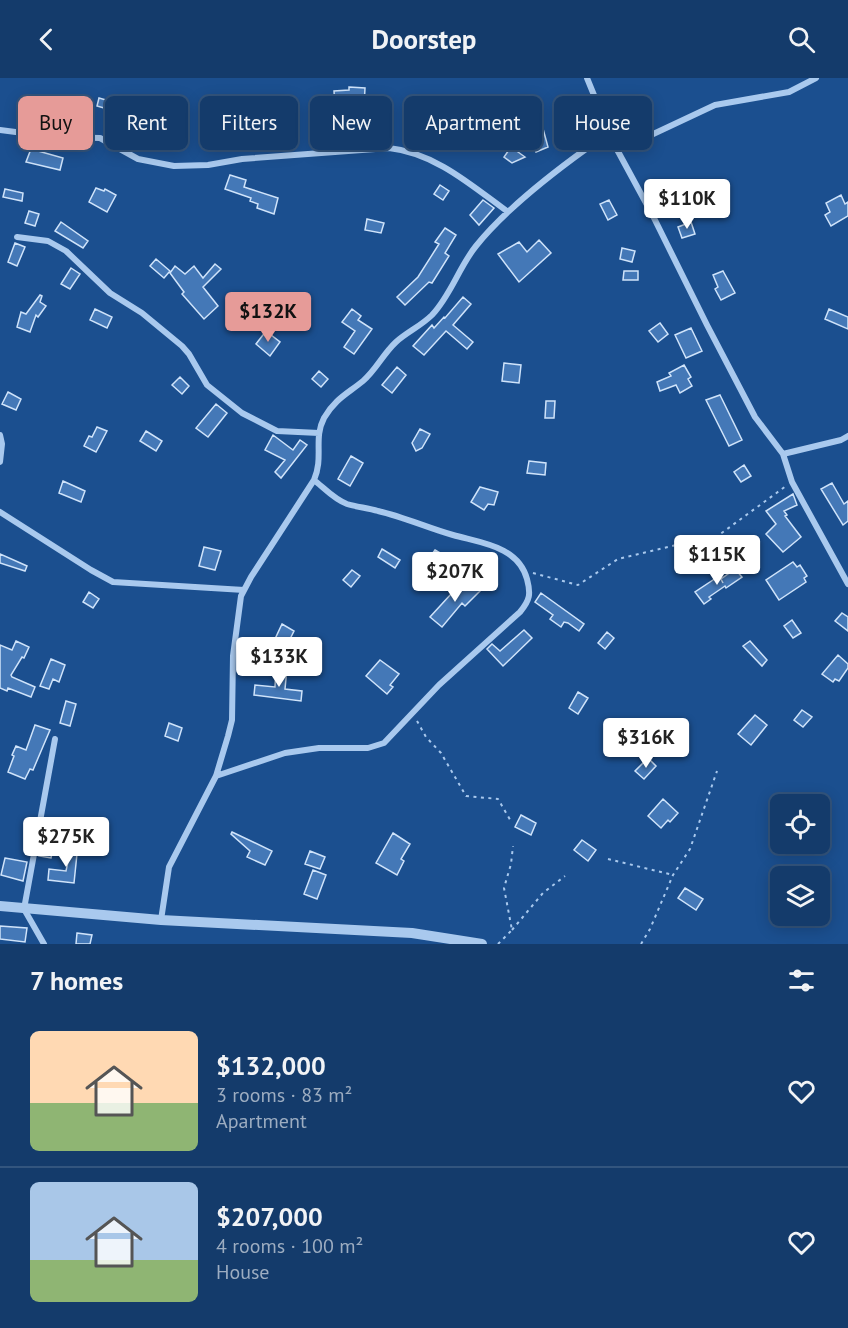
<!DOCTYPE html>
<meta charset="utf-8">
<style>
body{margin:0;font-family:"PT Sans",sans-serif;background:#1d4271;color:#f1f3f6;height:100vh;display:flex;flex-direction:column;font-size:22px;white-space:nowrap}
*{box-sizing:border-box;margin:0}
p{font-size:20px;color:#9dadc1}
.icon{flex:none;width:33px;height:33px;fill:none;stroke:currentColor;stroke-width:2;stroke-linecap:round;stroke-linejoin:round}
.map{position:relative;height:866px;overflow:hidden}
.sheet{display:flex;flex-direction:column;background:#143b6b;flex:1}
.sheet>*{flex:none}
.banner{position:absolute;left:18px;top:18px;width:813px;height:54px;display:flex;gap:12px}
.tools{position:absolute;left:770px;top:716px;display:grid;gap:12px}
.tools a{display:grid;place-items:center;width:60px;height:60px;border-radius:9px;background:#143b6b;box-shadow:0 3px 15px #0003,0 0 0 2px #33557e;font-size:30px}
.price{position:absolute;translate:-50% -51px;padding:0 14px;border-radius:6px;background:#fff;color:#222;font-size:20px;line-height:39px;filter:drop-shadow(0 2px 3px #0008)}
.price::after{content:'';position:absolute;left:50%;top:36px;width:18px;height:14px;margin-left:-9px;background:inherit;clip-path:polygon(0 0,100% 0,50% 100%)}
.price.selected{background:#e69b98;color:#111}
ul{padding:0;list-style:none}
li{display:flex;align-items:center;gap:18px;height:150px;padding:0 30px}
li+li{border-top:2px solid #33557e}
li span{display:grid;place-items:center;flex:none;width:168px;height:120px;border-radius:9px;color:#555}
li>.icon{margin-inline-start:auto}
span .icon{width:72px;height:72px;fill:#fffc;stroke-width:1}
li b{font-size:26px}
h2{display:flex;justify-content:space-between;align-items:center;height:72px;padding:0 30px;font-size:26px}
.chip{padding:0 21px;border-radius:9px;background:#143b6b;box-shadow:0 3px 15px #0003,0 0 0 2px #33557e;font-size:21px;line-height:54px}
.chip.selected{background:#e69b98;color:#111}
header{display:flex;justify-content:space-between;align-items:center;height:78px;padding:0 30px;background:#143b6b;font-size:27px;font-weight:700}
.map>svg:first-child{display:block}
</style>
<header><svg class="icon" aria-label="back" viewBox="0 0 24 24"><path d="M15 5l-7 7 7 7"/></svg>Doorstep<svg class="icon" aria-label="search" viewBox="0 0 24 24"><circle cx="10" cy="10" r="6"/><path d="M15 15l6 6"/></svg></header>
<div class="map">
<svg width="848" height="866" viewBox="0 0 848 866">
<rect width="100%" height="100%" fill="#1b4f8f"/>
<path fill="#4478b7" stroke="#cfe3fa" stroke-width="1.5" d="M 349,9 L 365,10 L 364,29 L 369,30 L 368,41 L 346,38 L 346,60 L 337,60 L 334,13 L 349,12 Z
M 99,20 L 113,24 L 111,32 L 97,28 Z
M 239,46 L 244,58 L 248,56 L 252,63 L 243,67 L 240,61 L 236,63 L 230,50 Z
M 213,47 L 216,67 L 208,68 L 205,49 Z
M 542,47 L 548,69 L 536,74 L 527,53 Z
M 511,69 L 525,79 L 512,85 L 504,79 Z
M 31,71 L 63,80 L 60,92 L 26,84 Z
M 230,97 L 246,102 L 244,109 L 278,120 L 274,136 L 257,130 L 258,126 L 250,123 L 251,120 L 225,111 Z
M 440,107 L 449,113 L 443,122 L 434,116 Z
M 96,110 L 104,113 L 105,111 L 116,117 L 107,134 L 89,124 Z
M 5,111 L 23,115 L 22,123 L 3,119 Z
M 841,117 L 845,126 L 848,124 L 848,138 L 831,148 L 825,137 L 830,134 L 826,125 Z
M 483,122 L 494,130 L 479,147 L 470,137 Z
M 609,122 L 617,137 L 608,142 L 600,126 Z
M 29,133 L 39,136 L 35,148 L 25,145 Z
M 367,141 L 384,145 L 381,155 L 365,152 Z
M 61,144 L 88,163 L 83,170 L 55,153 Z
M 691,144 L 695,156 L 682,160 L 678,149 Z
M 445,150 L 456,157 L 445,175 L 449,178 L 432,205 L 429,204 L 405,227 L 397,219 L 418,199 L 439,166 L 435,164 Z
M 539,162 L 551,175 L 519,204 L 498,176 L 519,164 L 527,174 Z
M 15,165 L 25,169 L 17,188 L 8,184 Z
M 622,170 L 635,173 L 632,184 L 620,181 Z
M 156,181 L 170,193 L 164,200 L 150,188 Z
M 215,186 L 221,191 L 203,209 L 218,228 L 204,241 L 182,216 L 184,214 L 170,195 L 175,188 L 185,196 L 194,188 L 203,200 Z
M 71,190 L 80,196 L 70,211 L 61,206 Z
M 624,193 L 638,193 L 638,202 L 623,202 Z
M 723,193 L 735,215 L 721,222 L 715,211 L 718,209 L 713,197 Z
M 40,217 L 42,218 L 40,224 L 46,228 L 38,239 L 36,237 L 30,254 L 17,249 L 21,234 L 26,236 Z
M 463,219 L 471,226 L 453,247 L 473,264 L 467,271 L 446,253 L 424,277 L 413,268 L 432,247 L 434,250 L 444,239 L 445,240 Z
M 95,231 L 112,239 L 107,250 L 90,242 Z
M 352,231 L 361,238 L 358,242 L 372,251 L 354,276 L 344,269 L 355,253 L 342,244 Z
M 829,231 L 848,239 L 848,251 L 825,241 Z
M 660,245 L 668,256 L 658,264 L 649,253 Z
M 691,250 L 702,273 L 686,280 L 675,257 Z
M 266,253 L 280,264 L 270,278 L 256,266 Z
M 504,285 L 521,287 L 519,305 L 502,303 Z
M 684,287 L 691,299 L 688,301 L 692,308 L 680,315 L 676,307 L 660,313 L 657,304 L 671,298 L 669,295 Z
M 397,289 L 406,297 L 392,315 L 382,307 Z
M 319,293 L 328,301 L 321,309 L 312,301 Z
M 180,299 L 189,308 L 182,316 L 172,307 Z
M 8,314 L 21,321 L 16,332 L 2,326 Z
M 720,317 L 742,362 L 729,368 L 706,322 Z
M 546,323 L 555,323 L 554,340 L 545,340 Z
M 216,326 L 227,335 L 208,359 L 196,350 Z
M 97,349 L 107,353 L 96,374 L 84,368 L 89,358 L 92,359 Z
M 420,351 L 430,356 L 422,370 L 416,373 L 412,365 Z
M 146,353 L 162,363 L 156,373 L 140,363 Z
M 273,357 L 293,372 L 300,362 L 307,367 L 281,400 L 275,394 L 285,382 L 265,372 Z
M 351,378 L 363,385 L 350,408 L 338,401 Z
M 529,383 L 546,385 L 545,397 L 527,395 Z
M 744,387 L 751,398 L 741,404 L 734,394 Z
M 63,403 L 85,413 L 81,424 L 59,415 Z
M 832,405 L 844,426 L 848,423 L 848,443 L 843,447 L 821,411 Z
M 480,409 L 498,414 L 494,427 L 488,426 L 484,432 L 471,424 Z
M 793,416 L 797,427 L 784,433 L 787,437 L 785,438 L 801,459 L 783,474 L 766,456 L 776,446 L 766,433 Z
M 204,469 L 221,473 L 215,492 L 199,488 Z
M 382,471 L 400,482 L 395,490 L 378,479 Z
M 435,472 L 447,479 L 442,487 L 430,479 Z
M 0,476 L 27,488 L 25,493 L 0,485 Z
M 793,484 L 797,489 L 800,487 L 807,498 L 804,500 L 806,504 L 779,522 L 766,502 Z
M 735,491 L 742,499 L 726,510 L 725,508 L 709,519 L 711,521 L 704,526 L 695,514 L 719,498 L 723,505 L 721,501 Z
M 352,492 L 360,498 L 351,509 L 343,502 Z
M 462,504 L 467,509 L 472,505 L 480,513 L 465,528 L 462,525 L 442,549 L 430,539 Z
M 89,514 L 99,521 L 93,530 L 83,524 Z
M 541,515 L 584,546 L 579,553 L 568,545 L 564,544 L 561,549 L 550,541 L 553,537 L 535,524 Z
M 842,535 L 848,539 L 848,553 L 835,543 Z
M 792,542 L 801,555 L 793,560 L 784,548 Z
M 282,546 L 294,553 L 287,567 L 275,561 Z
M 524,552 L 532,560 L 503,588 L 487,571 L 492,566 L 500,573 Z
M 607,554 L 614,560 L 605,571 L 598,565 Z
M 16,563 L 29,569 L 24,580 L 22,579 L 11,597 L 12,599 L 35,609 L 31,619 L 8,610 L 7,613 L 0,610 L 0,567 L 12,572 Z
M 750,563 L 767,582 L 762,588 L 743,568 Z
M 838,577 L 848,586 L 848,590 L 839,603 L 835,601 L 833,604 L 822,596 Z
M 51,581 L 65,587 L 59,604 L 53,601 L 49,611 L 40,608 Z
M 380,582 L 399,596 L 390,607 L 393,609 L 387,616 L 366,598 Z
M 276,589 L 287,590 L 285,611 L 302,613 L 301,623 L 254,617 L 255,607 L 275,609 Z
M 578,614 L 588,620 L 578,636 L 569,630 Z
M 66,623 L 76,626 L 70,648 L 60,645 Z
M 802,632 L 812,639 L 803,649 L 794,642 Z
M 755,637 L 767,647 L 751,667 L 738,656 Z
M 169,645 L 182,650 L 178,663 L 165,658 Z
M 35,647 L 50,652 L 33,692 L 30,691 L 25,701 L 8,694 L 14,678 L 12,677 L 16,668 L 26,672 Z
M 648,680 L 656,688 L 644,701 L 635,693 Z
M 663,721 L 678,735 L 670,744 L 668,742 L 661,750 L 648,738 Z
M 521,737 L 536,745 L 531,757 L 515,749 Z
M 232,754 L 272,773 L 265,787 L 247,779 L 250,773 L 231,756 Z
M 393,755 L 410,766 L 401,781 L 404,783 L 397,797 L 376,785 Z
M 43,757 L 55,760 L 51,780 L 39,778 Z
M 582,762 L 596,772 L 588,783 L 574,772 Z
M 72,765 L 78,766 L 74,805 L 48,802 L 49,791 L 66,793 Z
M 310,773 L 325,779 L 320,791 L 305,786 Z
M 5,780 L 27,784 L 23,803 L 1,797 Z
M 313,792 L 326,797 L 317,821 L 304,816 Z
M 685,810 L 703,821 L 696,832 L 678,820 Z
M 0,848 L 27,850 L 25,864 L 0,861 Z
M 77,855 L 92,857 L 90,866 L 76,866 Z"/>
<g fill="none" stroke-linecap="round" stroke-linejoin="round">
<path stroke="#a9c9ee" stroke-width="2" stroke-dasharray="3 4.5" stroke-linecap="butt" d="M 533,495 L 578,507 L 618,481 L 676,467 L 708,465 L 786,408
M 417,643 L 426,659 L 441,675 L 466,718 L 498,721 L 512,745
M 608,781 L 673,797
M 512,852 L 543,815 L 565,798
M 498,866 L 512,852 L 504,810 L 511,786 L 513,768
M 641,866 L 650,851 L 673,797 L 690,771 L 717,693"/>
<path stroke="#a9c9ee" stroke-width="6" d="M 587,0 L 614,66 L 653,138 L 707,247 L 755,339 L 783,376 L 792,404 L 848,506
M 0,52 L 54,59 L 100,60 L 138,81 L 174,88 L 208,87 L 242,81 L 389,70 C 435,75 471,107 508,134
M 17,159 L 48,163 L 66,173 L 110,215 L 142,235 L 182,268 L 189,276 L 207,307 L 242,335 L 277,353 L 319,355
M 0,357 L 2,366 L 0,384
M 783,376 L 841,362 L 848,358
M 0,434 L 91,492 L 113,504 L 244,512
M 216,698 L 285,675 L 319,670 L 368,670 L 384,665 L 439,607 L 520,534 C 530,522 531,516 527,501 C 518,468 481,465 453,457 C 428,450 404,439 378,433 C 368,430 357,429 347,426 C 335,422 324,410 314,402
M 161,842 L 169,789 L 216,698 L 228,658 L 232,642 L 233,578 L 241,518 L 251,499 L 314,402 C 324,379 313,361 324,340 C 335,321 347,316 363,303 C 376,292 383,276 396,264 C 407,254 421,248 432,237 C 451,217 459,189 476,168 C 504,133 550,97 586,71 L 593,68 L 614,66 L 649,58 L 715,27 L 789,14 L 816,0
M 44,866 L 24,831 L 55,661"/>
<path stroke="#a9c9ee" stroke-width="10" d="M 0,828 L 161,842 L 412,855 L 482,866"/>
</g>
</svg>
<div class="tools">
<a><svg class="icon" aria-label="locate" viewBox="0 0 24 24"><circle cx="12" cy="12" r="6"/><path d="M12 2v4M12 18v4M2 12h4M18 12h4"/></svg></a>
<a><svg class="icon" aria-label="layers" viewBox="0 0 24 24"><path d="M12 4l9 5-9 5-9-5zM3 14l9 5 9-5"/></svg></a>
</div>
<b class="price" style="left:687px;top:152px">$110K</b>
<b class="price selected" style="left:268px;top:265px">$132K</b>
<b class="price" style="left:717px;top:508px">$115K</b>
<b class="price" style="left:455px;top:525px">$207K</b>
<b class="price" style="left:279px;top:610px">$133K</b>
<b class="price" style="left:646px;top:691px">$316K</b>
<b class="price" style="left:66px;top:790px">$275K</b>
<div class="banner">
<a class="chip selected">Buy</a>
<a class="chip">Rent</a>
<a class="chip">Filters</a>
<a class="chip">New</a>
<a class="chip">Apartment</a>
<a class="chip">House</a>
</div>
</div>
<section class="sheet">
<h2>7 homes<svg class="icon" aria-label="filters" viewBox="0 0 24 24"><path d="M4 7h16M4 17h16"/><circle cx="9" cy="7" r="2"/><circle cx="15" cy="17" r="2"/></svg></h2>
<ul>
<li><span style="background:linear-gradient(#ffd9b3 60%,#8fb573 0)"><svg class="icon" aria-label="home" viewBox="0 0 24 24"><path d="M3 11l9-7 9 7M6 9v11h12V9"/></svg></span><div><b>$132,000</b><p>3 rooms · 83 m²</p><p>Apartment</p></div><svg class="icon" aria-label="heart" viewBox="0 0 24 24"><path d="M12 20l-8-8c-3-5 5-10 8-4 3-6 11-1 8 4z"/></svg></li>
<li><span style="background:linear-gradient(#a9c7e8 65%,#8fb573 0)"><svg class="icon" aria-label="home" viewBox="0 0 24 24"><path d="M3 11l9-7 9 7M6 9v11h12V9"/></svg></span><div><b>$207,000</b><p>4 rooms · 100 m²</p><p>House</p></div><svg class="icon" aria-label="heart" viewBox="0 0 24 24"><path d="M12 20l-8-8c-3-5 5-10 8-4 3-6 11-1 8 4z"/></svg></li>
</ul>
</section>
